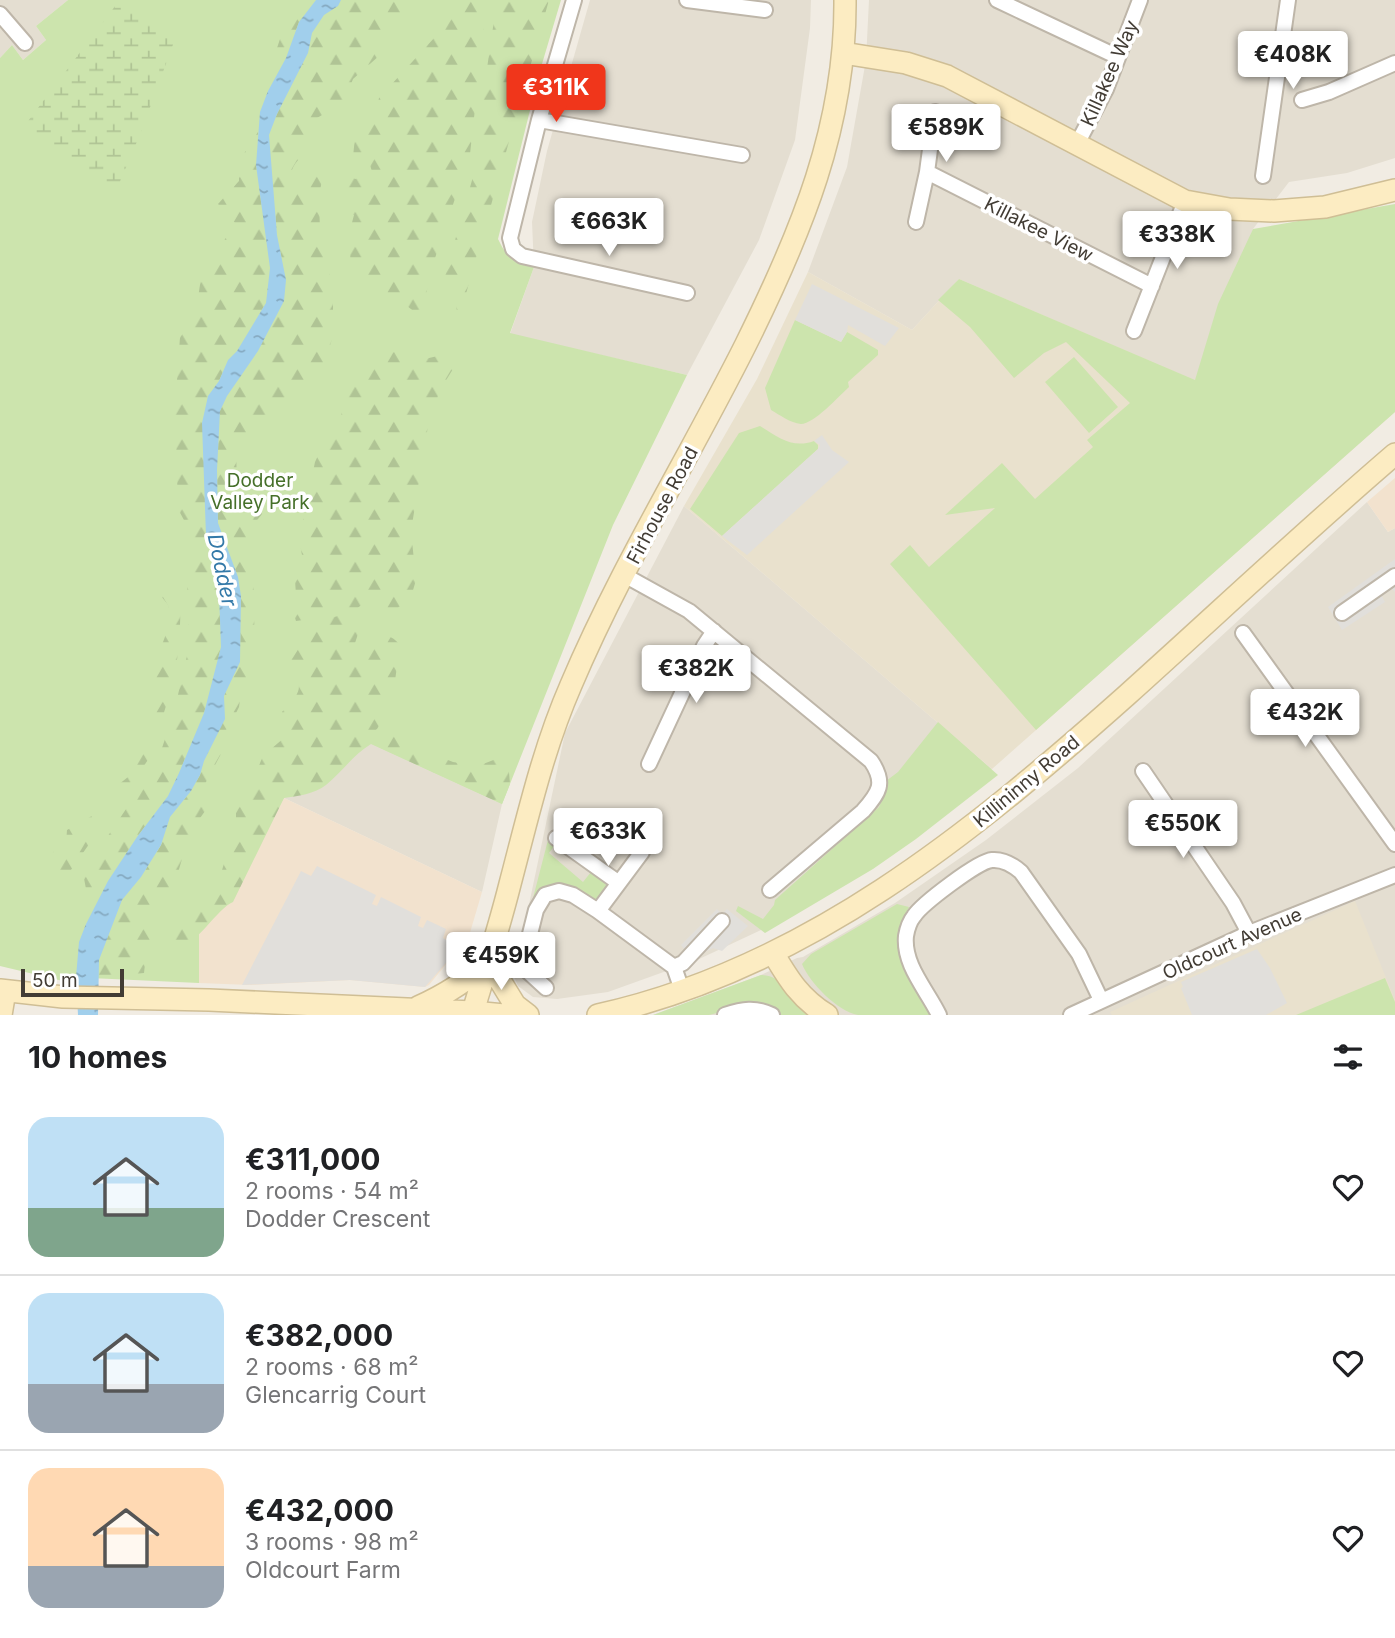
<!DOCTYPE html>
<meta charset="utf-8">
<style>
body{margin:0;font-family:Inter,sans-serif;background:#f2f2f2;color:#202124;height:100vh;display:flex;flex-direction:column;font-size:26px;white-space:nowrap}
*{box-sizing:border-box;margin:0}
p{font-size:23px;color:#757577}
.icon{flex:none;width:38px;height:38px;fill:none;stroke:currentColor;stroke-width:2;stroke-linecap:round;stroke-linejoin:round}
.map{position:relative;height:1015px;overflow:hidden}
.sheet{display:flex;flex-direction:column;background:#fff;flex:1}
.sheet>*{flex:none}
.scale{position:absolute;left:21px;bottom:18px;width:103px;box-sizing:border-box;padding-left:7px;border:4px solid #423c34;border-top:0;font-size:19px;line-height:24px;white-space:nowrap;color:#423c34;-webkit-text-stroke:5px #fff;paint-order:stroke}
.price{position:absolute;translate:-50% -60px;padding:0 16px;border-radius:7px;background:#fff;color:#222;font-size:23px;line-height:46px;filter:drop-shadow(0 2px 4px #0008)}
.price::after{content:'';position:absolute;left:50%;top:42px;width:21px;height:16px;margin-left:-10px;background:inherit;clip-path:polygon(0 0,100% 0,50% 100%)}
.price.selected{background:#f0361b;color:#fff}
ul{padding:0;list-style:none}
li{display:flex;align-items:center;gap:21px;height:175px;padding:0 28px}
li+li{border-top:2px solid #e0e0e0}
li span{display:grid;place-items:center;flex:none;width:196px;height:140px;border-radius:21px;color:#555}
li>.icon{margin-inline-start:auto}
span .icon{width:84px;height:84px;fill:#fffc;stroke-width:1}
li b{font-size:30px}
h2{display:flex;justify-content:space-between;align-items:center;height:84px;padding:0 28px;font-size:30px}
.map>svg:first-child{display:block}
</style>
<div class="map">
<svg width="1395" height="1015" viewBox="0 0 1395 1015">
<defs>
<pattern id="forest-firs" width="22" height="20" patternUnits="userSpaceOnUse" patternTransform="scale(1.75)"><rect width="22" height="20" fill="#cce4ad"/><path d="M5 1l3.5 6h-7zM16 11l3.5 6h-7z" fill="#b0c495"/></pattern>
<pattern id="wetland-marsh" width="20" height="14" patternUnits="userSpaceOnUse" patternTransform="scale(1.75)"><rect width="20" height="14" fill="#cce4ad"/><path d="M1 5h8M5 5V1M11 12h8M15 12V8" fill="none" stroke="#b0c495"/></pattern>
<pattern id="water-ripples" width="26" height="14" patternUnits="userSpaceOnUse" patternTransform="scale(1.75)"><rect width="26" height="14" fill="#a1cfec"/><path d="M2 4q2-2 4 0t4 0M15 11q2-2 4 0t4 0" fill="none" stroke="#85a9c0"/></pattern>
</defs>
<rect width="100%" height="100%" fill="#f1ece3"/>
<path fill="#e4ded1" d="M 0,0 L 68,0 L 36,26 L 46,40 L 23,60 L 12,45 L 0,58 Z
M 590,0 L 811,0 L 810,28 L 795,140 L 759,240 L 687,375 L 510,334 L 534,267 L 532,222 L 547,151 Z
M 869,0 L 1395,0 L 1395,158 L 1347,173 L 1289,182 L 1253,229 L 1195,381 L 959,279 L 912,330 L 808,272 L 847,167 L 866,60 Z
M 1367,502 L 1388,532 L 1395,528 L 1395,1015 L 653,1015 L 761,975 L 797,958 L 803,957 L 895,903 L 986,840 L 1078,768 Z
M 684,506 L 992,769 L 867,867 L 761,930 L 697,960 L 608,992 L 557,999 L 533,997 L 518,986 L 514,976 L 565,733 Z
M 352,735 L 502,804 L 482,892 L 284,798 Z"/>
<path fill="#f2e2ce" d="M 1395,478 L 1395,528 L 1388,532 L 1367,502 Z
M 284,798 L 482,892 L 469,936 L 429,985 L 425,987 L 350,980 L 250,985 L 199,983 L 199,933 Z"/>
<path fill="#e9e1cd" d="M 1253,229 L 1395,412 L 992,769 L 684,506 L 757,379 L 808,272 L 912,330 L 959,279 L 1195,380 Z
M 1355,901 L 1395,1000 L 1395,1015 L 1112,1015 L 1110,1012 Z"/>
<path fill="#cce4ad" d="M 68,0 L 561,0 L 539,74 L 498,239 C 508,259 512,262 534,267 L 510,333 L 687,375 L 613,525 L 502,804 L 352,735 L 284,798 L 199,933 L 199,983 L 90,978 L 63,981 L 0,966 L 0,58 L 12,45 L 23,60 L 46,40 L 36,26 Z
M 1395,204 L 1395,412 L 1036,730 L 890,564 L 910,545 L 929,567 L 995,508 L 945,515 L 1002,463 L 1035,499 L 1093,447 L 1087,440 L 1130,403 L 1066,342 L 1044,353 L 1014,378 L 970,327 L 938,300 L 959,279 L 1195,380 L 1218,304 L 1253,229 Z
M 795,320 L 841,342 L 847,332 L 878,350 L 878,355 L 848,382 L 849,387 C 839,396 814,424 801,424 C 790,423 780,415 771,410 L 765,388 Z
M 1074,357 L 1118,407 L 1089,433 L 1045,382 Z
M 760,426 C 778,437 792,449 814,441 L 818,445 L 818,449 L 722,536 L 690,509 L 739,433 Z
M 938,722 L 998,775 L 916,839 L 873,869 L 765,933 L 736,911 L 738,906 L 763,919 L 774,905 L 775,900 L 879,807 L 888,785 L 886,781 L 898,772 Z
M 548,840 L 555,845 L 549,853 L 583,882 L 591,872 L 605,882 L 607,888 L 599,899 L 591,900 C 568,885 555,875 533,898 Z
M 897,904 L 909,907 C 892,940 899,960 918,990 C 922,998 928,1006 931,1015 C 910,1015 878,1015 858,1015 C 837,1011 810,983 802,964 L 811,954 Z
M 761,975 C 783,975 798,1000 812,1015 L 781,1015 C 760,990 734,1010 709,1015 C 692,1015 671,1015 653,1015 Z
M 1385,978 L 1395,1002 L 1395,1015 L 1296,1015 Z"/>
<path fill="url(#forest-firs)" d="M 293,0 L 316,0 L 299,22 L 286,58 L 276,64 L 275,54 Z
M 341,0 L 422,0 L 410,22 L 390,32 L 384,41 L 380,55 L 353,79 L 344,102 L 317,118 L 301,158 C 291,164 288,181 289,193 L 297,189 L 303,177 L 317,166 L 323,176 L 319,195 L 320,233 L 333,287 L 333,336 L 325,362 L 312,375 L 305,390 L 285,400 L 279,411 L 272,416 L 268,433 L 247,436 L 236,444 L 237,491 L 249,496 L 270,492 L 268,507 L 248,531 L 245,543 L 252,570 L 255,604 L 254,631 L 251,642 L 253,649 L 247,684 L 241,692 L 239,707 L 228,729 L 217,734 L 222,752 L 205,784 L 213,799 C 209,807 192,828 190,833 C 188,840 191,843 185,849 L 174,886 L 153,917 L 152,940 L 155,957 L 145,964 L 144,973 L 99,977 L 99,960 L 122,900 L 141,877 L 161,845 L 170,817 L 191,791 L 200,775 L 204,761 L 217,734 L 225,705 L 224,696 L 228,686 L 240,662 L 241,596 L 238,577 L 218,523 L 217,470 L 220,411 L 227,396 L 245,372 L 286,280 L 277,235 L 269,135 L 277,114 L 307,53 L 312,33 L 324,14 L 338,6 Z
M 469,0 L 487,0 L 470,154 L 431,270 L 423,310 L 416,313 L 393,295 L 359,281 L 351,270 L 349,234 L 354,215 L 344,210 L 341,192 L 347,173 L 355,179 L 373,175 L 368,158 L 353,157 L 355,137 L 374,120 L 379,98 Z
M 497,0 L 549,0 L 458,322 L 455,293 L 443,283 L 478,159 L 485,82 Z
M 258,132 L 256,165 L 270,268 L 266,303 L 237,351 L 228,360 L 219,381 L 208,396 L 204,444 L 206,536 L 218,566 L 221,647 L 204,713 L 179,773 L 168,796 L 137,837 L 101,893 L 93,897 L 86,889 L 83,873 L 157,763 L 174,712 L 189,647 L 187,581 L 191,533 L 178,509 L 175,409 L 180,337 L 195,318 L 201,278 L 235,223 L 218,204 L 239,181 L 239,161 Z
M 414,349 L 416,361 L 442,355 L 453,369 L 440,390 L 428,426 L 411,531 L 416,580 L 411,597 L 393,612 L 378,606 L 371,597 L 354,611 L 338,611 L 317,618 L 296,621 L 292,609 C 302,587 287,578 302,555 L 297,528 L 303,520 L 315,462 L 323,445 L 338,428 L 350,378 L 376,363 L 388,353 Z
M 169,591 L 181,599 L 179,649 L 171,690 L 150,757 L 64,880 L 56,887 L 56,873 L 51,866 L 53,852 L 66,843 L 67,830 L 113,804 L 113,789 L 133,773 L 137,757 L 150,748 L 149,735 L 153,713 L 156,661 L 166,634 L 164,629 L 169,606 L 161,596 Z
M 338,616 L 354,619 L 360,628 L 354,646 L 358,651 C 371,639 385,627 400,645 L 393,695 L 386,704 L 383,719 L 377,729 L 363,739 L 378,741 L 393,730 L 402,731 L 428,752 L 453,762 L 478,766 L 496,759 L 508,761 L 510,784 L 502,804 L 371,744 C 353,755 342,772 326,785 C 315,794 297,796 284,798 L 233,902 C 218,908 196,945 181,946 C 174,946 166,939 161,935 L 166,925 L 191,908 L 199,896 L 216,890 L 236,824 L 236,811 L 247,794 L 263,756 L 285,737 L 282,712 C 303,690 303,689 290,662 L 299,648 L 297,639 C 305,624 323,620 338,616 Z"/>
<path fill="url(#wetland-marsh)" d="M 119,1 L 175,39 L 141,132 L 116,191 L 22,129 Z"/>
<path fill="#e1dfdb" d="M 812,284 L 899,328 L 885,346 L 848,325 L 847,332 L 841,342 L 795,320 Z
M 822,435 L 832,450 L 849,462 L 747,555 L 722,536 L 818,449 L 820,445 L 814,441 Z
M 1395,559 L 1395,592 L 1392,589 L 1381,595 L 1385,602 L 1342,630 L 1328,607 Z
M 317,866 L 376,895 L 372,904 L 377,906 L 381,897 L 421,917 L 418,926 L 423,928 L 427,920 L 446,929 L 443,938 L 459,948 L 425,987 L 350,980 L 242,985 L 301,871 L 311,876 Z
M 717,909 L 722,914 L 727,909 L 748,926 L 722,951 L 713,948 L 701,954 L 696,949 L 687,952 L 681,945 Z
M 1257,949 L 1270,968 L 1287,1003 L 1266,1015 L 1192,1015 L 1181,988 L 1183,987 L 1181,982 Z"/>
<path fill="url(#water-ripples)" d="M 316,0 L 341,0 L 338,6 L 324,15 L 312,33 L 308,53 L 277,114 L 269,135 L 277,235 L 286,280 L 284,301 L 258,351 L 227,396 L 220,411 L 217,470 L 218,523 L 238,577 L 241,596 L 240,662 L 224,696 L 225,719 L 204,761 L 200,775 L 191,791 L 170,817 L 161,845 L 141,877 L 122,900 L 99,960 L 98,1015 L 78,1015 L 76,977 L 79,942 L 86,924 L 108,881 L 137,837 L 168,796 L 179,773 L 204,713 L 221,647 L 218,566 L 206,536 L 202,423 L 208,396 L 219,381 L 228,360 L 237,351 L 266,303 L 270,268 L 256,165 L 260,112 L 268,91 L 286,58 L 299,22 Z"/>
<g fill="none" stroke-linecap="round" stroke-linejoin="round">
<defs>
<path id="street" d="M 574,0 L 539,120 L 510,238 L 513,249 L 522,256 L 687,293
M 687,0 L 765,10
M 997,0 L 1118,57
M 0,14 L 25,43
M 1302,100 L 1329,92 L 1395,63
M 539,120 L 742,155
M 1077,144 L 1106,89 L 1140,0
M 927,172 L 1152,286
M 1263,176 L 1288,0
M 916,222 L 927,172 L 935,112
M 1134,331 L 1185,201
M 624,575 L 689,611 L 871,761 C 886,783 879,793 863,811 L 770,890
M 1342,613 L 1395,576
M 1243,633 L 1395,844
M 649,764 L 704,646 L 714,631
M 1143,771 L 1233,903 L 1249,933
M 556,838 L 619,883
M 598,911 L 642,852
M 674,967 L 683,963 L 722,921
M 546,988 L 522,966 L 536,910 L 545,895 L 559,891 L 573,895 L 598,911 L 674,967 L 682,990
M 725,1015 C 743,1009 755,1007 772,1015
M 939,1015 C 927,990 903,965 906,936 C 907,930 910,921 914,916 C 922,904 978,861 992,860 C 1004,859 1013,865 1021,872 L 1079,954 L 1101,1000
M 1071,1015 L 1249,933 L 1395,875"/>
<path id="secondary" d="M 843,53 L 906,63 L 947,76 L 1185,201 L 1229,209 L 1274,211 L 1325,207 L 1395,190
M 773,953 C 789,980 800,998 827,1015
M 488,961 L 515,1005 L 528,1015
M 0,990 L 63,997 L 209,1000 L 473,1012 L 504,1015
M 418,1007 C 445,995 466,982 487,962
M 1,1015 L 5,991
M 472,1015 C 485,971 499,928 510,884 C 528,816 543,749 571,685 C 621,567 689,458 746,344 C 801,233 846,126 845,0
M 598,1015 C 806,969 972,833 1127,695 C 1216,615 1304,532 1395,454"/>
</defs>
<use href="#street" stroke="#beb6a9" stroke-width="18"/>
<use href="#secondary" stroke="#cfbe95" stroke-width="24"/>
<use href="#street" stroke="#fff" stroke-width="14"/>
<use href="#secondary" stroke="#fcecc2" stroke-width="21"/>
</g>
<g text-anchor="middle" stroke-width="7" stroke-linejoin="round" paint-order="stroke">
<g font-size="19" fill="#423c34" stroke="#fff">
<text transform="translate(1109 73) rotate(-66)" y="7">Killakee Way</text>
<text transform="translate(1039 229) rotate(27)" y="7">Killakee View</text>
<text transform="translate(662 505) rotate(-62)" y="7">Firhouse Road</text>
<text transform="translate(1026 781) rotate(-40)" y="7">Killininny Road</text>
<text transform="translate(1232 943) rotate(-24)" y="7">Oldcourt Avenue</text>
</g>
<g font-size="19" fill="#46702a" stroke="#fff">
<text x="260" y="487">Dodder<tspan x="260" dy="22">Valley Park</tspan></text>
</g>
<g font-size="21" font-style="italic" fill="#3379a8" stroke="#fff">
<text transform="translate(222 570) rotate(78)" y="7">Dodder</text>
</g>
</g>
</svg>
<div class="scale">50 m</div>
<b class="price" style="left:1293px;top:91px">€408K</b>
<b class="price selected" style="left:556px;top:124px">€311K</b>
<b class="price" style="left:946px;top:164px">€589K</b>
<b class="price" style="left:609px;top:258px">€663K</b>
<b class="price" style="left:1177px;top:271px">€338K</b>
<b class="price" style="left:696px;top:705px">€382K</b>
<b class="price" style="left:1305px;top:749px">€432K</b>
<b class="price" style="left:1183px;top:860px">€550K</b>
<b class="price" style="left:608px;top:868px">€633K</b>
<b class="price" style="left:501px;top:992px">€459K</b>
</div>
<section class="sheet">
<h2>10 homes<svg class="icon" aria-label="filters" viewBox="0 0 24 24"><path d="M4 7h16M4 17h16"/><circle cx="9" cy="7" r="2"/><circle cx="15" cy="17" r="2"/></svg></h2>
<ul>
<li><span style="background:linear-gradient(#bfe0f5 65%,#7fa58c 0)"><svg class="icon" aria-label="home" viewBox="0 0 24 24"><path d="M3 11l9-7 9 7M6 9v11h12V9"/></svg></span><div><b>€311,000</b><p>2 rooms · 54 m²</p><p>Dodder Crescent</p></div><svg class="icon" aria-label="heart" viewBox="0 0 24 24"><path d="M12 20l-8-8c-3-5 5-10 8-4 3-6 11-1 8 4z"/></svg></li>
<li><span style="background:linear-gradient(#bfe0f5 65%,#9aa5b1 0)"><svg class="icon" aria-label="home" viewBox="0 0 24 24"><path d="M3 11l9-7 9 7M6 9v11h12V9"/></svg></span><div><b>€382,000</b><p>2 rooms · 68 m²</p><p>Glencarrig Court</p></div><svg class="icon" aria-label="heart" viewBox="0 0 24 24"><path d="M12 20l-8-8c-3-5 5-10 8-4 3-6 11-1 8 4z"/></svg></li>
<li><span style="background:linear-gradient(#ffd9b3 70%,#9aa5b1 0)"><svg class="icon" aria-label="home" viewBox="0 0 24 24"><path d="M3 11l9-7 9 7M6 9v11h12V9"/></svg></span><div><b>€432,000</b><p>3 rooms · 98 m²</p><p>Oldcourt Farm</p></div><svg class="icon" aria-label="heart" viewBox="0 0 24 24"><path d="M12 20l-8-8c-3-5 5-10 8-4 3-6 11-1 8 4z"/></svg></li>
</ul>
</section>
